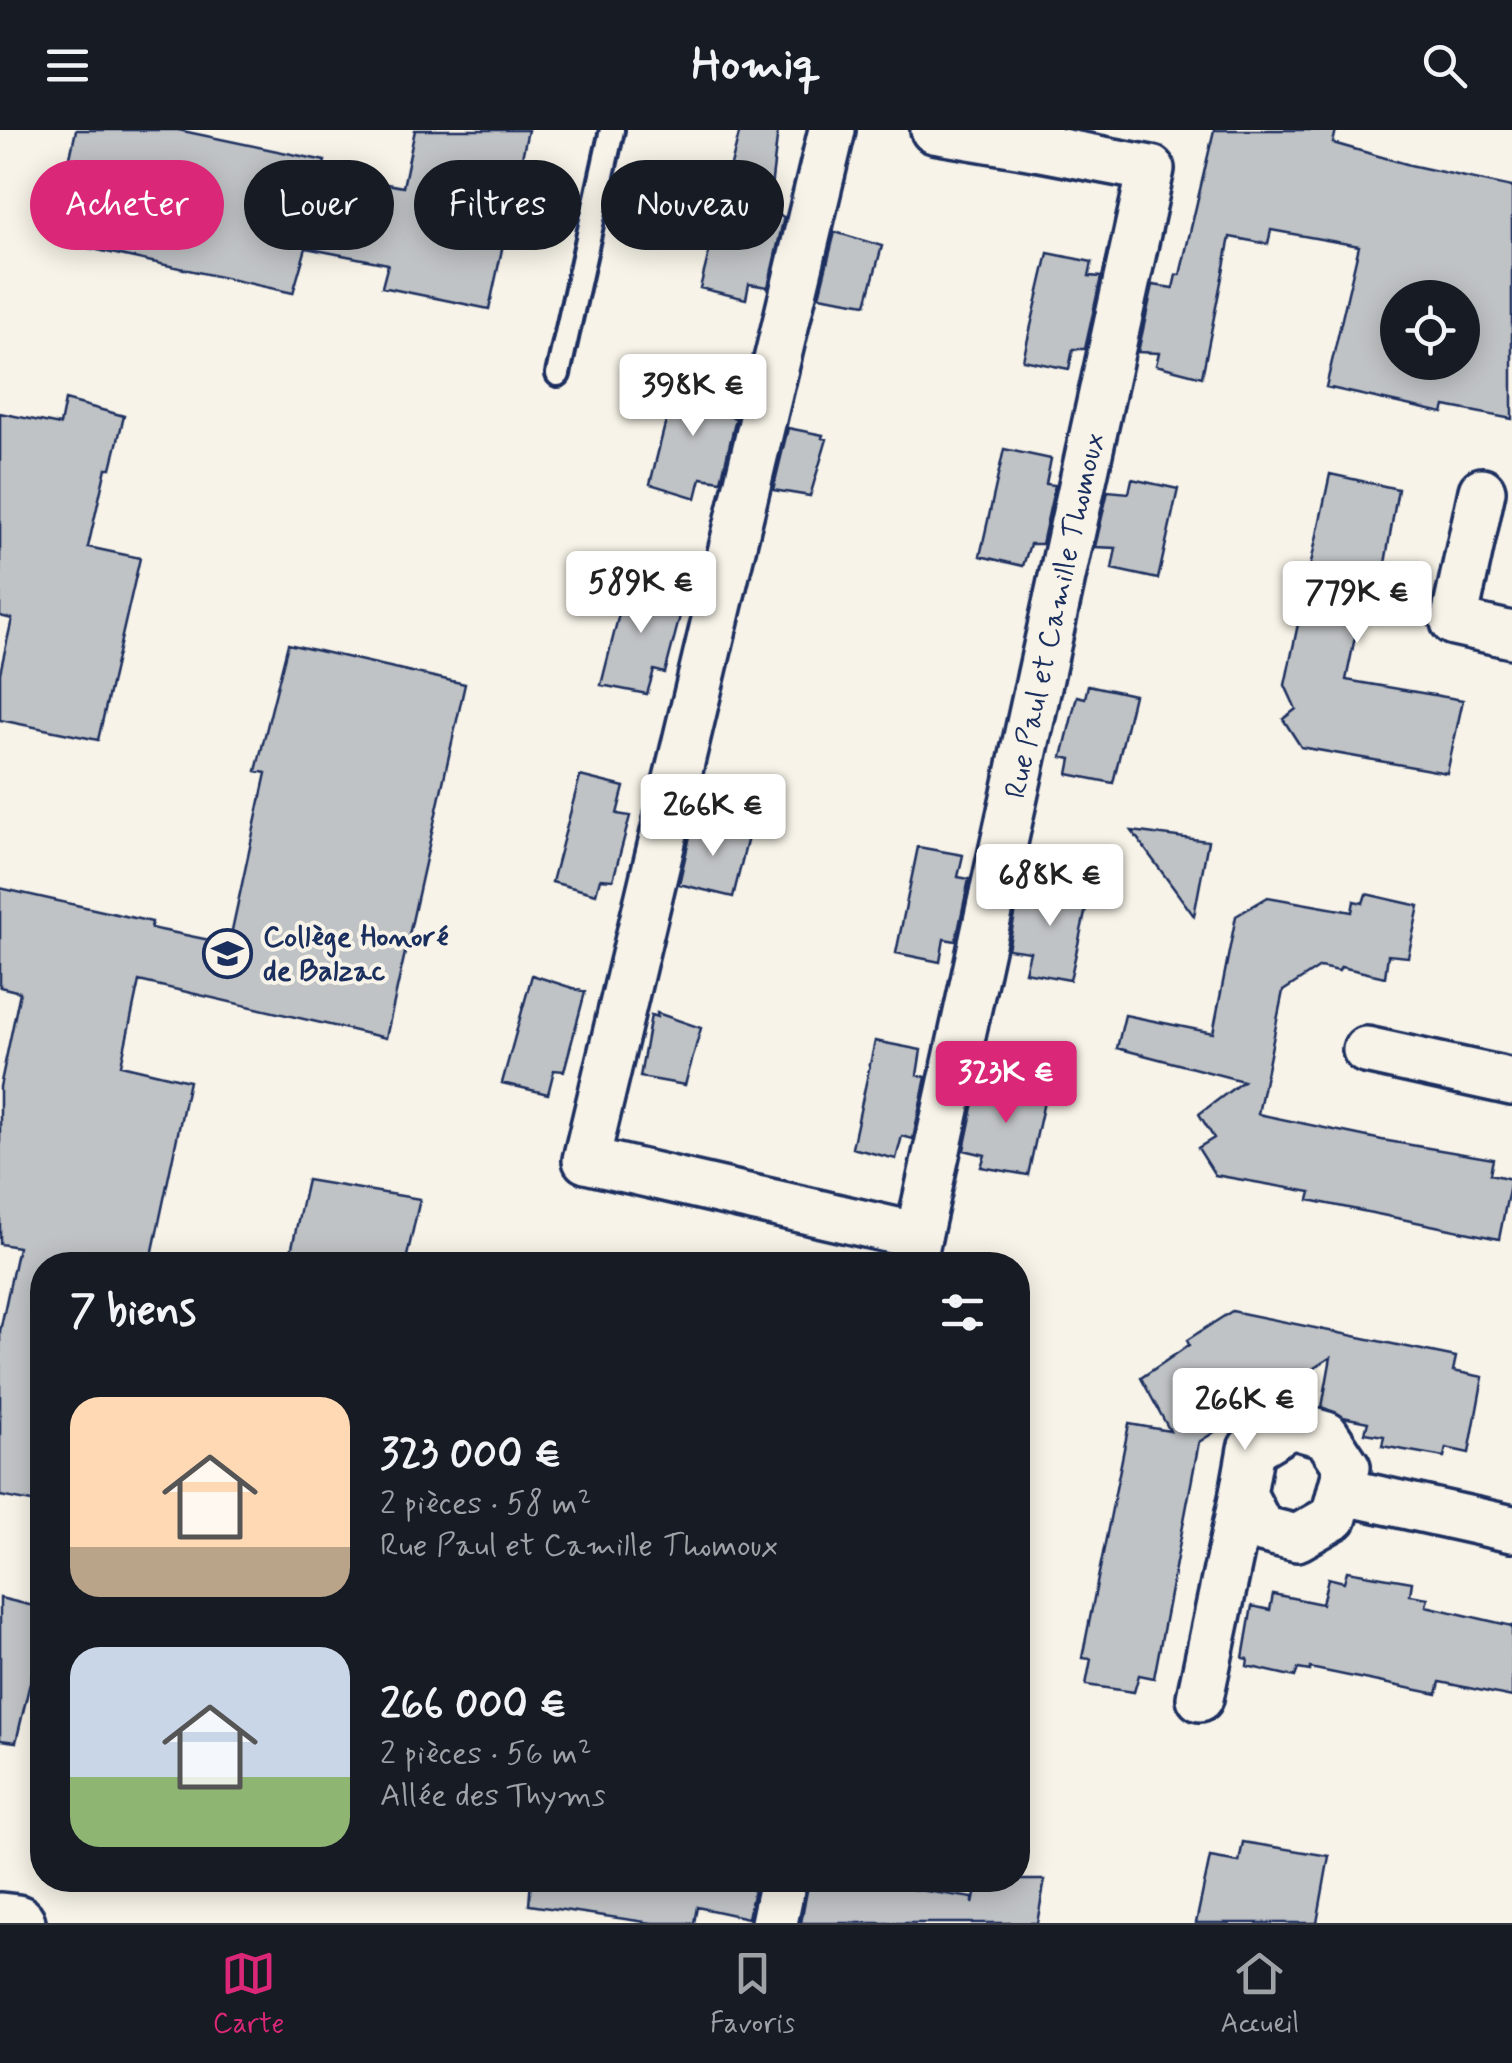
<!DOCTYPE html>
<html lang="fr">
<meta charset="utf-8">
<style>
body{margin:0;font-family:Mynerve,sans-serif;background:#242831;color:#f1f3f6;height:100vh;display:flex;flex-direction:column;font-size:38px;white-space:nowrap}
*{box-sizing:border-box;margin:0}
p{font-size:32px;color:#9ea1a6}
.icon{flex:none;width:55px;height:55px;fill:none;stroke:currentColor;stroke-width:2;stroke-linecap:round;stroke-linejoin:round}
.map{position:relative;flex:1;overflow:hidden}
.drawer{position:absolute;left:30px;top:1122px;width:1000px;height:640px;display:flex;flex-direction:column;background:#171b24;border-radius:40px;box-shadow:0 5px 25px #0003}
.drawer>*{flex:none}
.guide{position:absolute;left:30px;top:30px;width:1000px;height:90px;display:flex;gap:20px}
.fabs{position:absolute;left:1380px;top:150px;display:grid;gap:20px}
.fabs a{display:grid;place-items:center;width:100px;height:100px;border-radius:50%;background:#171b24;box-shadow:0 5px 25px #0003;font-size:50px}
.price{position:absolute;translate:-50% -85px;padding:0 22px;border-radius:10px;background:#fff;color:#222;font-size:32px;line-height:65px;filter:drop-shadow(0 2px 5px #0008)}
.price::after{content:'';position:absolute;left:50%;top:60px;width:30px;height:22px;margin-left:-15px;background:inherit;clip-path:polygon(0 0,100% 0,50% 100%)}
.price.selected{background:#db2777;color:#fff}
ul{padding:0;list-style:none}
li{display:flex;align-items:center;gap:30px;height:250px;padding:0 40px}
li span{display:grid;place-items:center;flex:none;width:280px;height:200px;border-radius:30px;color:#555}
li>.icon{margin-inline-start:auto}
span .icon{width:120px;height:120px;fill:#fffc;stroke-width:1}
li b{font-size:42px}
h2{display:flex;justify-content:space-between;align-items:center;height:120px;padding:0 40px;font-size:42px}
.pill{padding:0 35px;border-radius:45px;background:#171b24;box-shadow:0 5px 25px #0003;font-size:35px;line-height:90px}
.pill.selected{background:#db2777;color:#fff}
header{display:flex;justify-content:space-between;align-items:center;height:130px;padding:0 40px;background:#171b24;font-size:45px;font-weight:800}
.menu{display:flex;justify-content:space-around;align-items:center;height:140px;border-top:2px solid #363941;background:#171b24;font-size:28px;color:#9ea1a6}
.menu a{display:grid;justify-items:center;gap:5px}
.menu .selected{color:#db2777}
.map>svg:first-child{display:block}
</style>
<header><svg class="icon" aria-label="menu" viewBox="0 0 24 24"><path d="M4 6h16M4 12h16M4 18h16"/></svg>Homiq<svg class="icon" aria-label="search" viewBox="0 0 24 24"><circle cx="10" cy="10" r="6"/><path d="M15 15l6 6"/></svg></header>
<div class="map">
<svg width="1512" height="1793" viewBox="0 0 1512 1793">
<rect width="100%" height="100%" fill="#f7f3e8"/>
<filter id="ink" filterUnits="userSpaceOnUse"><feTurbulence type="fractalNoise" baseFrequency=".01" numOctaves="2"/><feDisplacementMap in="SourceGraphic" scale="20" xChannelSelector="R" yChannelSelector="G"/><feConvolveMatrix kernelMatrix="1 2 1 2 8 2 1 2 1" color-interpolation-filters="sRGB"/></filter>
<g filter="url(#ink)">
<path fill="#c0c3c5" stroke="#1b2f5e" stroke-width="2.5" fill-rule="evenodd" d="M 76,0 L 178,0 L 325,31 L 322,42 L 403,57 L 415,0 L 528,0 L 489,179 L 382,157 L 388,134 L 306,118 L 293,163 L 52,110 Z
M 740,0 L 778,0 L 768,83 L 784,87 L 768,157 L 749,154 L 746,169 L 700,158 Z
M 1214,0 L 1336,0 L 1333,13 L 1410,35 L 1512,57 L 1512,289 L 1445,276 L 1443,283 L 1326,257 L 1359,116 L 1271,100 L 1268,114 L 1230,107 L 1202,247 L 1156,235 L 1159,223 L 1138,222 L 1153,155 L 1173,158 L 1176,145 L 1180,145 ZM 1398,168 L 1462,168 L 1462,232 L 1398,232 Z
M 835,102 L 882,116 L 866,174 L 819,166 Z
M 1048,123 L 1092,132 L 1089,146 L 1101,147 L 1085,219 L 1073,219 L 1069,239 L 1023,230 Z
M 677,247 L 723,257 L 716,283 L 736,288 L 721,351 L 701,348 L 696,368 L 650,354 Z
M 65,270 L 124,286 L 111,338 L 106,338 L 88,417 L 140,428 L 98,610 L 0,590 L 0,543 L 12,489 L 0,486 L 0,283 L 60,295 Z
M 788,298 L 823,305 L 822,308 L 827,309 L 810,366 L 773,360 Z
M 1004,319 L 1051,329 L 1046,354 L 1055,355 L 1042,414 L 1030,414 L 1023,436 L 980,426 Z
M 1330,344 L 1398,359 L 1379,468 L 1364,464 L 1346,550 L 1463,570 L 1447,643 L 1301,617 L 1283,589 L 1296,579 L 1285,555 Z
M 1132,349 L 1178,359 L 1158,449 L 1112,439 L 1116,418 L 1095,417 L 1108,361 L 1129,363 Z
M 629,444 L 674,456 L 665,482 L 680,486 L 665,543 L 654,540 L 647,564 L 601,555 Z
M 288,514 L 465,554 L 386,908 L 139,851 L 121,935 L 189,951 L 150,1135 L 42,1135 L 42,1374 L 0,1366 L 0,1201 L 18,1117 L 0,1114 L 0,957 L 20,862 L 0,857 L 0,758 L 152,792 L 151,798 L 229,814 L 266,643 L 256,641 Z
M 1088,555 L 1134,565 L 1113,653 L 1068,644 L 1071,629 L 1062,627 L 1077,566 L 1085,568 Z
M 580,646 L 624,657 L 617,684 L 630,686 L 613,750 L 600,749 L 596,764 L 552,752 Z
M 693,693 L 728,697 L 727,701 L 748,707 L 733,767 L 679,754 Z
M 1132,701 L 1208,711 L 1194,786 Z
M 918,717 L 963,725 L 958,747 L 969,749 L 956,811 L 944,809 L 940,832 L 896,823 Z
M 1046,750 L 1090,761 L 1070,850 L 1025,842 L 1030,822 L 1008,819 L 1020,761 L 1042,765 Z
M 1366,764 L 1419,776 L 1408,827 L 1388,825 L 1385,847 L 1341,837 L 1339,841 L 1320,837 L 1283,861 L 1258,984 L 1382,1010 L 1493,1029 L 1490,1044 L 1511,1049 L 1499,1109 L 1309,1070 L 1311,1062 L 1215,1045 L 1198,1018 L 1214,1008 L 1199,984 L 1243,951 L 1117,918 L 1125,885 L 1213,903 L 1236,786 L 1268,767 L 1352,782 L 1354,771 L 1363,773 Z
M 532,845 L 585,862 L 564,941 L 554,940 L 548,964 L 502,953 Z
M 657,883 L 701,898 L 685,955 L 640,947 L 651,885 L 657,887 Z
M 875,911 L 921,920 L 917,945 L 926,947 L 913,1009 L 902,1006 L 896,1029 L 852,1018 Z
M 1002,949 L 1047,958 L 1028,1045 L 981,1037 L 985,1025 L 964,1020 L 977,958 L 998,962 Z
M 307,1050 L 420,1069 L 405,1135 L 288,1135 Z
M 1232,1181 L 1456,1227 L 1453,1241 L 1483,1247 L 1469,1323 L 1446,1318 L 1444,1327 L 1382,1316 L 1384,1306 L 1365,1303 L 1368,1292 L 1343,1287 L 1322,1277 L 1331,1227 L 1199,1312 L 1154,1548 L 1139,1545 L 1134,1562 L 1086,1555 L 1091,1529 L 1082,1528 L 1129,1294 L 1170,1301 L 1141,1248 L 1189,1215 L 1187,1210 Z
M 1347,1441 L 1412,1452 L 1410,1465 L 1428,1468 L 1426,1476 L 1512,1496 L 1512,1567 L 1440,1552 L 1437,1564 L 1310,1538 L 1310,1541 L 1298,1539 L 1295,1547 L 1247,1536 L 1248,1529 L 1243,1528 L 1252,1476 L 1270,1480 L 1273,1464 L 1322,1474 L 1328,1448 L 1344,1452 Z
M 0,1468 L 42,1478 L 42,1502 L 16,1612 L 0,1610 Z
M 1243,1712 L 1329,1726 L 1317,1793 L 1196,1793 L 1210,1727 L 1239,1732 Z
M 531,1750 L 756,1750 L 748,1788 L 697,1777 L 694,1793 L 652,1793 L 529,1775 Z
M 809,1750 L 852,1750 L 973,1768 L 973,1774 L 978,1750 L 1045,1750 L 1037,1793 L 801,1793 Z"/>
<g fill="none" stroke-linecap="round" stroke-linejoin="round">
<defs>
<path id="service" d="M 558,244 L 612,0"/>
<g id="minor">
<path d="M 832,0 L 586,1030 L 918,1106"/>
<path d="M 934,0 L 1035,17"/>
<path d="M 1482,361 L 1454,492 L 1512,505"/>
<path d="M 1366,920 L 1512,952"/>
<path id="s1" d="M 912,1135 L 1151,39 L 1035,17 L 1038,0"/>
<path d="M 1291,1295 L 1326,1305 L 1347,1337 L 1334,1387 L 1297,1408 L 1261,1399 L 1243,1364 L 1251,1319 Z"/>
<path d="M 1341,1361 L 1512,1399"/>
<path d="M 1200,1568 L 1243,1364"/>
<path d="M 774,1793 L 783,1750"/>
</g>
<path id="primary" d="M 0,1791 L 17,1793"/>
</defs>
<use href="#service" stroke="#1b2f5e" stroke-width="30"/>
<use href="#minor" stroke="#1b2f5e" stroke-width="52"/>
<use href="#primary" stroke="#1b2f5e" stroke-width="62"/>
<use href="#service" stroke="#f7f3e8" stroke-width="22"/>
<use href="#minor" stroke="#f7f3e8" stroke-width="45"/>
<use href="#primary" stroke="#f7f3e8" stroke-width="55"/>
</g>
</g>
<defs>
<symbol id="school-ring" viewBox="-11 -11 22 22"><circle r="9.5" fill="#f7f3e8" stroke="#1b2f5e" stroke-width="1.5"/><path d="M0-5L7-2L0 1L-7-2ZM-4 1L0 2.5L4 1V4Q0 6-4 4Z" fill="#1b2f5e"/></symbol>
</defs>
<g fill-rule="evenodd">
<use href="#school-ring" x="200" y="796" width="55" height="55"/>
</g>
<g text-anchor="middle" stroke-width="8" stroke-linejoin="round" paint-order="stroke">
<g font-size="30" fill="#1b2f5e" stroke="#f7f3e8">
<text dy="10" stroke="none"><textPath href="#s1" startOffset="665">Rue Paul et Camille Thomoux</textPath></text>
</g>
<g font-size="30" font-weight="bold" fill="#1b2f5e" stroke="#f7f3e8" text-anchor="start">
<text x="263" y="816">Collège Honoré<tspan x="263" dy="34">de Balzac</tspan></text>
</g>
</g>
</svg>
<div class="fabs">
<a><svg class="icon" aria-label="locate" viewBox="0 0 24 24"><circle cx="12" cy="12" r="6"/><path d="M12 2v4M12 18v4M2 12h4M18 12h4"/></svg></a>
</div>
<b class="price" style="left:693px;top:309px">398K €</b>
<b class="price" style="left:641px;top:506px">589K €</b>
<b class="price" style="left:1357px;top:516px">779K €</b>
<b class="price" style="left:713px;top:729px">266K €</b>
<b class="price" style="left:1050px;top:799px">688K €</b>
<b class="price selected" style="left:1006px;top:996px">323K €</b>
<b class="price" style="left:1245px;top:1323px">266K €</b>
<div class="guide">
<a class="pill selected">Acheter</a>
<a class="pill">Louer</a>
<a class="pill">Filtres</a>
<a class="pill">Nouveau</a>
</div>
<section class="drawer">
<h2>7 biens<svg class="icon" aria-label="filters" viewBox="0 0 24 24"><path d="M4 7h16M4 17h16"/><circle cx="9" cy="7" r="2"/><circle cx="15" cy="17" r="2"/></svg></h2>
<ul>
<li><span style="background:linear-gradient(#ffd9b3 75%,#b9a48a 0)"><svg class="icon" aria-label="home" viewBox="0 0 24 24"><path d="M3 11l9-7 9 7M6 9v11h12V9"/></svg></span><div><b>323 000 €</b><p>2 pièces · 58 m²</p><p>Rue Paul et Camille Thomoux</p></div></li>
<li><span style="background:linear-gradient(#c9d6e8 65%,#8fb573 0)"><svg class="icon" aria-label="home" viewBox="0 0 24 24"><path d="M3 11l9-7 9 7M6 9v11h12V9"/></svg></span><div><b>266 000 €</b><p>2 pièces · 56 m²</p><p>Allée des Thyms</p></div></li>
</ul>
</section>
</div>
<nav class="menu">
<a class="selected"><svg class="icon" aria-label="map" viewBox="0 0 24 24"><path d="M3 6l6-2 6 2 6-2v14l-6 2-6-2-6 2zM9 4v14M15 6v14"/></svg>Carte</a>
<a><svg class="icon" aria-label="saved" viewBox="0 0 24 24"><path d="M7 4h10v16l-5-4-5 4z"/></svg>Favoris</a>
<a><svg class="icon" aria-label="home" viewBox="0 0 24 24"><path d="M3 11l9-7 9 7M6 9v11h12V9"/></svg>Accueil</a>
</nav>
